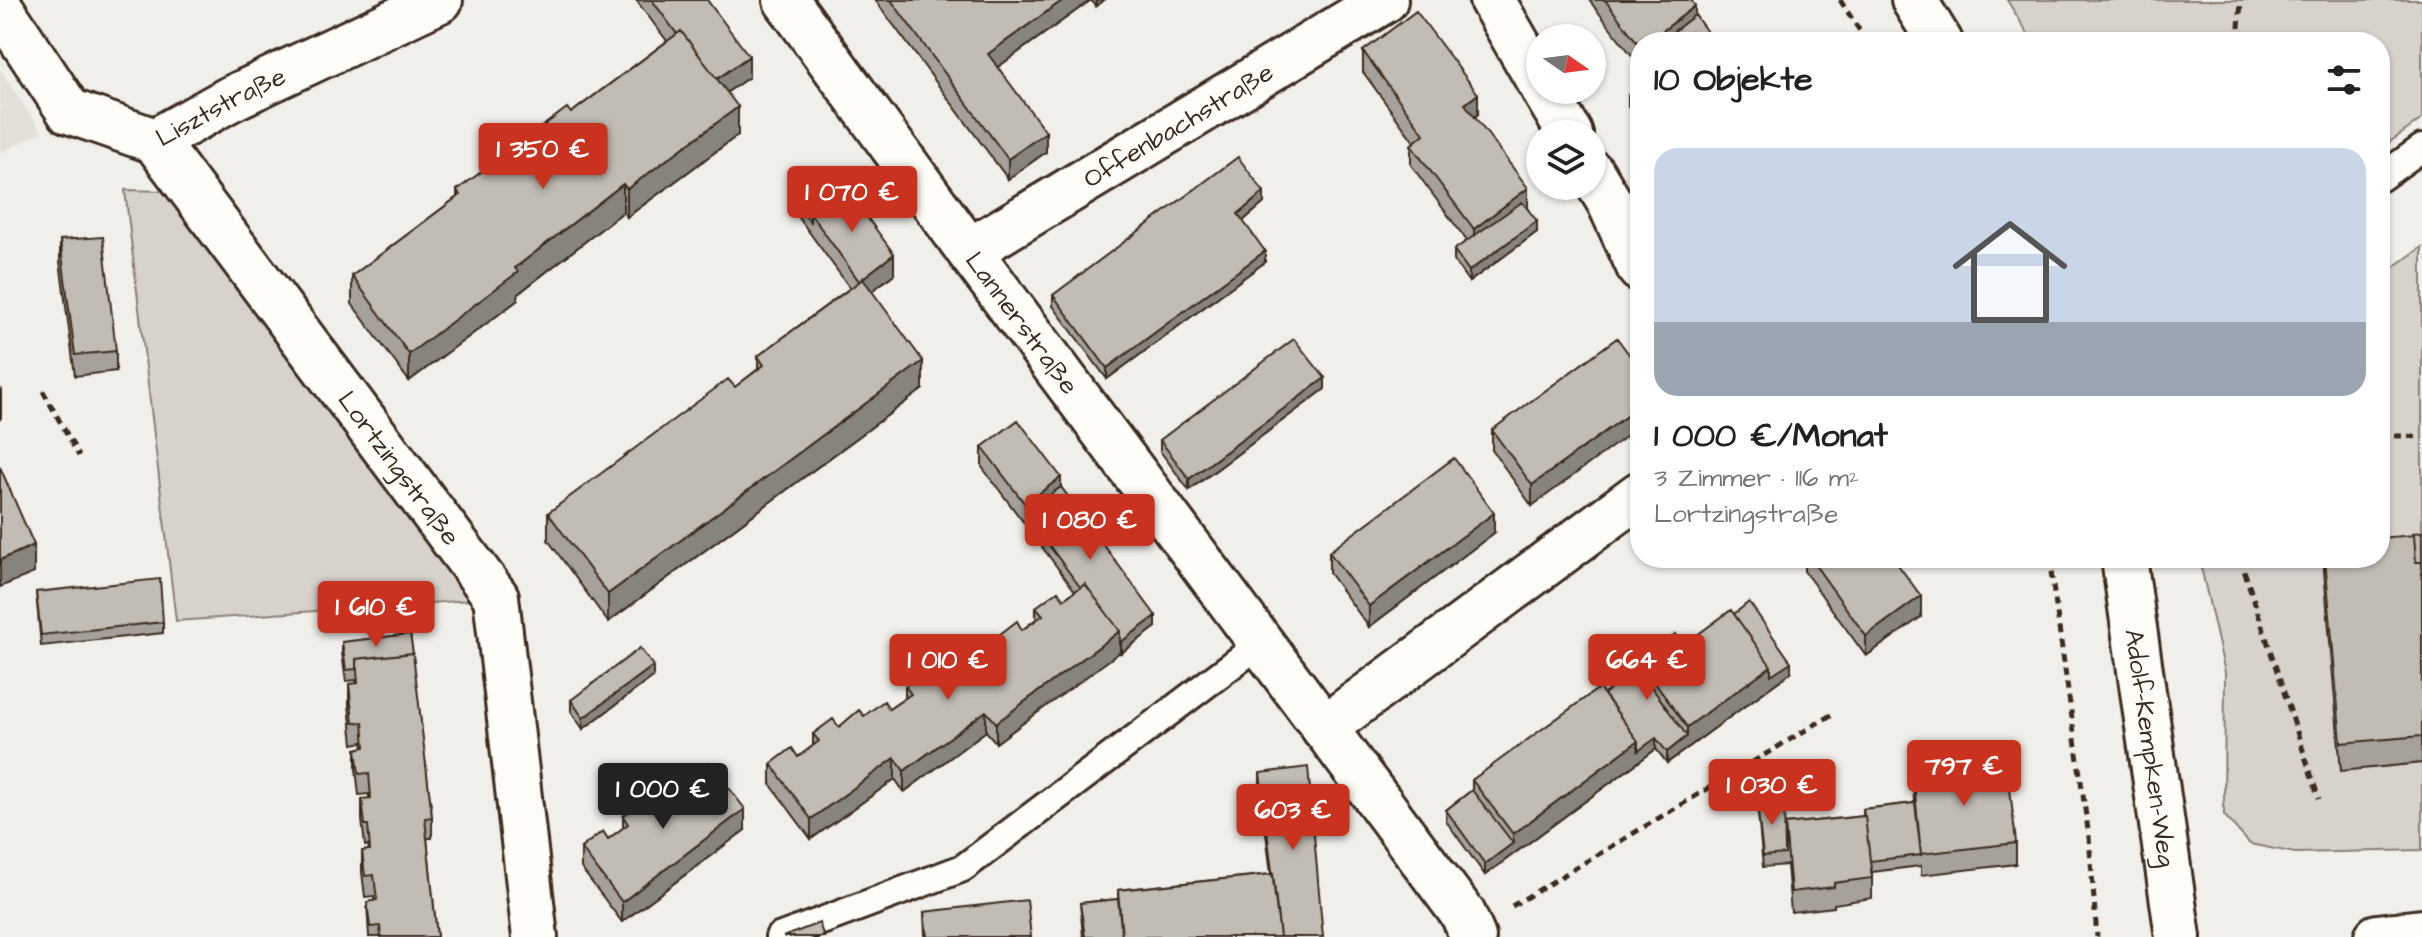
<!DOCTYPE html>
<html lang="de">
<meta charset="utf-8">
<style>
body{margin:0;font-family:"Architects Daughter",sans-serif;background:#f6f6f6;color:#222;height:100vh;display:flex;flex-direction:column;font-size:30px;white-space:nowrap}
*{box-sizing:border-box;margin:0}
p{font-size:26px;color:#767676}
.icon{flex:none;width:44px;height:44px;fill:none;stroke:currentColor;stroke-width:2;stroke-linecap:round;stroke-linejoin:round}
.map{position:relative;flex:1;overflow:hidden}
.panel{position:absolute;left:1630px;top:32px;width:760px;height:536px;display:flex;flex-direction:column;background:#fff;border-radius:32px;box-shadow:0 2px 6px #0004}
.panel>*{flex:none}
.needle{width:52px;rotate:104deg}
.controls{position:absolute;left:1526px;top:24px;display:grid;gap:16px}
.controls a{display:grid;place-items:center;width:80px;height:80px;border-radius:50%;background:#fff;box-shadow:0 2px 6px #0004;font-size:40px}
.price{position:absolute;translate:-50% -68px;padding:0 18px;border-radius:8px;background:#c8321e;color:#fff;font-size:26px;line-height:52px;filter:drop-shadow(0 2px 4px #0008)}
.price::after{content:'';position:absolute;left:50%;top:48px;width:24px;height:18px;margin-left:-12px;background:inherit;clip-path:polygon(0 0,100% 0,50% 100%)}
.price.on{background:#222;color:#fff}
ul{padding:0;list-style:none}
li{display:grid;align-content:center;gap:16px;height:424px;padding:0 24px}
li+li{border-top:2px solid #e0e0e0}
li span{display:grid;place-items:center;height:248px;border-radius:24px;color:#555}
li>.icon{margin-inline-start:auto}
span .icon{width:144px;height:144px;fill:#fffc;stroke-width:1}
li b{font-size:34px}
h2{display:flex;justify-content:space-between;align-items:center;height:96px;padding:0 24px;font-size:34px}
.map>svg:first-child{display:block}
</style>
<div class="map">
<svg width="2422" height="937" viewBox="0 0 2422 937">
<rect width="100%" height="100%" fill="#f1efea"/>
<filter id="ink" filterUnits="userSpaceOnUse"><feTurbulence type="fractalNoise" baseFrequency=".0125" numOctaves="2"/><feDisplacementMap in="SourceGraphic" scale="16" xChannelSelector="R" yChannelSelector="G"/><feConvolveMatrix kernelMatrix="1 2 1 2 8 2 1 2 1" color-interpolation-filters="sRGB"/></filter>
<g filter="url(#ink)">
<path fill="#e3e0da" d="M 0,69 L 42,132 L 0,153 Z"/>
<path fill="#d7d2cc" stroke="#897e75" stroke-width="2" d="M 2007,0 L 2422,0 L 2422,119 L 2380,149 L 2380,42 L 2033,42 Z
M 125,190 L 164,191 L 472,600 L 176,621 Z
M 2422,247 L 2422,850 L 2295,853 L 2250,844 L 2224,815 L 2225,672 L 2199,558 L 2380,558 L 2380,277 Z"/>
<g fill="none" stroke-linecap="round" stroke-linejoin="round">
<defs>
<path id="service" d="M 2380,178 L 2422,148
M 779,937 L 963,868 L 1261,643"/>
<g id="minor">
<path id="s1" d="M 786,0 L 969,251 L 1463,914 L 1473,937"/>
<path d="M 1492,0 L 1540,83"/>
<path id="s2" d="M 0,7 L 69,111 L 155,141 L 230,99 L 440,0"/>
<path d="M 1544,90 L 1570,134"/>
<path id="s3" d="M 155,141 L 496,597 L 535,937"/>
<path d="M 1592,173 L 1610,203 L 1640,269"/>
<path id="s4" d="M 969,251 L 1385,0"/>
<path d="M 1324,728 L 1640,494"/>
<path d="M 2377,937 L 2422,932"/>
</g>
<g id="secondary">
<path d="M 1914,0 L 1940,42"/>
<path id="s5" d="M 2124,558 L 2178,937"/>
</g>
</defs>
<use href="#service" stroke="#3b2a1e" stroke-width="32"/>
<use href="#minor" stroke="#3b2a1e" stroke-width="50"/>
<use href="#secondary" stroke="#3b2a1e" stroke-width="50"/>
<path stroke="#3b2a1e" stroke-width="5" stroke-dasharray="8 6" stroke-linecap="butt" d="M 1840,0 L 1867,42
M 2238,42 L 2241,0
M 43,391 L 79,456
M 2380,435 L 2422,437
M 2049,558 L 2089,837 L 2097,937
M 2240,558 L 2319,799
M 1512,906 L 1836,712"/>
<use href="#service" stroke="#fdfcf7" stroke-width="26"/>
<use href="#minor" stroke="#fdfcf7" stroke-width="44"/>
<use href="#secondary" stroke="#fdfcf7" stroke-width="44"/>
</g>
<path fill="#a6a29b" stroke="#3b2a1e" stroke-width="2" d="M 636,0 L 707,0 L 749,77 L 727,92 L 738,135 L 627,217 L 623,212 L 518,294 L 518,300 L 409,381 L 352,304 L 352,276 L 457,197 L 457,190 L 571,113 L 667,41 Z
M 875,0 L 1104,0 L 1096,6 L 1091,0 L 998,67 L 1046,152 L 1008,179 Z
M 1589,0 L 1691,0 L 1695,15 L 1709,42 L 1640,42 L 1640,69 L 1640,66 Z
M 1363,51 L 1478,114 L 1475,117 L 1528,209 L 1537,232 L 1469,282 L 1454,261 L 1454,250 L 1467,241 L 1411,165 L 1411,145 L 1414,142 L 1363,72 Z
M 1640,86 L 1640,123 L 1628,106 L 1628,95 Z
M 796,203 L 894,274 L 872,291 L 923,389 L 608,622 L 548,540 L 548,513 L 735,387 L 758,369 L 758,356 L 850,288 L 796,214 Z
M 1264,203 L 1243,221 L 1265,262 L 1107,379 L 1053,306 L 1053,295 Z
M 60,240 L 116,351 L 116,371 L 75,376 L 60,261 Z
M 1640,369 L 1532,506 L 1492,450 L 1492,430 Z
M 1325,389 L 1189,490 L 1160,451 L 1160,440 Z
M 982,447 L 1061,487 L 1156,627 L 1121,653 L 1120,651 L 996,743 L 986,731 L 904,792 L 895,779 L 811,839 L 771,785 L 771,764 L 798,757 L 813,746 L 813,734 L 839,727 L 864,716 L 889,709 L 905,698 L 905,686 L 930,679 L 954,668 L 982,660 L 995,650 L 995,638 L 1022,630 L 1036,619 L 1036,607 L 1064,599 L 1075,591 L 982,467 Z
M 2422,532 L 2422,763 L 2341,771 L 2324,571 L 2324,558 L 2380,558 Z
M 1494,533 L 1369,627 L 1329,573 L 1329,552 Z
M 1804,558 L 1893,558 L 1921,617 L 1866,656 L 1804,571 Z
M 36,592 L 163,622 L 163,633 L 41,646 Z
M 410,634 L 432,817 L 432,838 L 427,838 L 437,937 L 369,937 L 367,902 L 374,901 L 374,896 L 365,897 L 362,872 L 362,851 L 369,850 L 368,845 L 365,846 L 362,820 L 362,799 L 369,799 L 369,794 L 359,795 L 356,769 L 356,749 L 364,748 L 363,742 L 353,744 L 349,705 L 349,684 L 357,684 L 356,680 L 346,681 L 342,653 L 342,642 Z
M 1684,645 L 1791,672 L 1667,763 L 1656,749 L 1485,875 L 1446,821 L 1446,810 L 1472,790 L 1472,780 L 1604,694 L 1635,672 L 1635,664 Z
M 653,677 L 583,729 L 571,711 L 571,700 Z
M 1913,772 L 2016,843 L 2016,864 L 1921,875 L 1921,866 L 1872,872 L 1872,898 L 1834,904 L 1834,907 L 1791,912 L 1787,865 L 1763,867 L 1757,802 L 1786,824 L 1863,816 L 1863,809 L 1914,803 Z
M 1260,773 L 1323,937 L 1083,937 L 1080,903 L 1118,899 L 1118,890 L 1271,874 L 1260,784 Z
M 689,778 L 745,830 L 622,922 L 581,868 L 581,848 L 608,839 L 623,828 L 623,816 L 649,808 L 664,798 L 664,786 Z
M 924,912 L 1031,937 L 925,937 Z"/>
<path fill="#87847e" stroke="#3b2a1e" stroke-width="2" d="M 1063,0 L 1091,0 L 988,74 L 988,54 Z
M 1096,0 L 1104,0 L 1096,6 Z
M 1695,6 L 1695,26 L 1675,42 L 1648,42 Z
M 1709,35 L 1709,42 L 1700,42 Z
M 749,56 L 749,77 L 713,102 L 713,82 Z
M 1478,94 L 1478,114 L 1465,125 L 1465,104 Z
M 738,107 L 738,135 L 627,217 L 627,189 Z
M 1046,132 L 1046,152 L 1008,179 L 1008,159 Z
M 623,184 L 623,212 L 518,294 L 518,300 L 409,381 L 409,354 L 515,268 Z
M 1528,188 L 1528,209 L 1474,249 L 1474,229 Z
M 1264,192 L 1264,203 L 1238,225 L 1238,214 Z
M 1537,221 L 1537,232 L 1469,282 L 1469,271 Z
M 1265,251 L 1265,262 L 1107,379 L 1107,368 Z
M 894,254 L 894,274 L 859,301 L 859,281 Z
M 923,361 L 923,389 L 608,622 L 608,594 Z
M 1325,378 L 1325,389 L 1189,490 L 1189,479 Z
M 1,390 L 1,418 L 0,419 L 0,391 Z
M 1640,406 L 1640,426 L 1532,506 L 1532,485 Z
M 1061,477 L 1061,498 L 1025,513 L 1025,504 Z
M 1494,513 L 1494,533 L 1369,627 L 1369,606 Z
M 34,545 L 34,573 L 0,587 L 0,560 Z
M 1921,596 L 1921,617 L 1866,656 L 1866,636 Z
M 1156,616 L 1156,627 L 1121,653 L 1121,642 Z
M 1120,631 L 1120,652 L 996,743 L 996,723 Z
M 1791,662 L 1791,672 L 1667,763 L 1667,752 L 1687,736 L 1687,727 L 1771,666 Z
M 653,666 L 653,677 L 583,729 L 583,718 Z
M 986,711 L 986,731 L 904,792 L 904,771 Z
M 1656,738 L 1656,749 L 1485,875 L 1485,864 L 1513,843 L 1513,834 L 1638,741 Z
M 895,758 L 895,779 L 811,839 L 811,819 Z
M 745,809 L 745,830 L 622,922 L 622,902 Z"/>
<path fill="#c1bcb4" stroke="#3b2a1e" stroke-width="2" d="M 652,0 L 707,0 L 749,56 L 717,79 L 681,31 L 677,34 Z
M 891,0 L 1063,0 L 988,54 L 1046,132 L 1008,159 Z
M 1605,0 L 1691,0 L 1695,6 L 1648,42 L 1640,42 L 1640,46 Z
M 1416,11 L 1478,94 L 1465,104 L 1528,188 L 1474,229 L 1411,145 L 1424,134 L 1363,51 Z
M 1695,15 L 1709,35 L 1700,42 L 1660,42 Z
M 681,31 L 738,107 L 627,189 L 623,184 L 515,268 L 518,272 L 409,354 L 352,276 L 460,195 L 457,190 L 567,108 L 571,113 Z
M 1640,86 L 1640,112 L 1628,95 Z
M 1238,157 L 1264,192 L 1238,214 L 1265,251 L 1107,368 L 1053,295 Z
M 831,176 L 841,190 L 810,213 L 810,222 L 796,203 Z
M 845,187 L 894,254 L 859,281 L 810,213 Z
M 1522,202 L 1537,221 L 1469,271 L 1454,250 Z
M 103,237 L 116,351 L 75,355 L 60,240 Z
M 863,279 L 923,361 L 608,594 L 548,513 L 728,379 L 735,387 L 764,365 L 758,356 Z
M 1617,338 L 1640,369 L 1640,406 L 1532,485 L 1492,430 Z
M 1294,339 L 1325,378 L 1189,479 L 1160,440 Z
M 1018,420 L 1061,477 L 1025,504 L 982,447 Z
M 1454,458 L 1494,513 L 1369,606 L 1329,552 Z
M 0,467 L 34,545 L 0,560 Z
M 1061,487 L 1156,616 L 1121,642 L 1120,640 L 1120,631 L 1085,584 L 1080,587 L 1025,513 Z
M 2422,532 L 2422,562 L 2416,562 L 2414,535 L 2412,535 L 2412,533 Z
M 2414,535 L 2416,562 L 2422,562 L 2422,736 L 2341,743 L 2325,558 L 2380,558 L 2380,538 Z
M 1810,558 L 1893,558 L 1921,596 L 1866,636 Z
M 160,579 L 163,622 L 41,635 L 36,592 Z
M 1085,584 L 1120,631 L 996,723 L 986,711 L 904,771 L 895,758 L 811,819 L 771,764 L 792,748 L 798,757 L 819,741 L 813,734 L 833,719 L 839,727 L 859,710 L 864,716 L 884,701 L 889,709 L 911,694 L 905,686 L 925,671 L 930,679 L 951,664 L 954,668 L 975,653 L 982,660 L 1001,646 L 995,638 L 1017,621 L 1022,630 L 1043,615 L 1036,607 L 1058,591 L 1064,599 Z
M 1749,602 L 1791,662 L 1771,675 L 1771,666 L 1734,614 Z
M 1731,610 L 1771,666 L 1687,727 L 1647,672 Z
M 410,634 L 413,653 L 356,659 L 356,669 L 346,670 L 342,642 Z
M 1676,634 L 1684,645 L 1647,672 L 1647,681 L 1687,736 L 1667,752 L 1656,738 L 1638,751 L 1638,741 L 1604,694 L 1638,669 L 1635,664 Z
M 640,648 L 653,666 L 583,718 L 571,700 Z
M 413,653 L 432,817 L 425,818 L 437,937 L 381,937 L 380,926 L 370,927 L 367,902 L 377,900 L 374,875 L 365,876 L 362,851 L 370,850 L 368,825 L 365,825 L 362,799 L 371,798 L 369,773 L 359,774 L 356,749 L 365,747 L 363,722 L 353,723 L 349,684 L 358,683 L 356,659 Z
M 1599,688 L 1638,741 L 1513,834 L 1472,780 Z
M 2007,761 L 2016,843 L 1921,854 L 1913,772 Z
M 710,763 L 745,809 L 622,902 L 581,848 L 603,831 L 608,839 L 628,824 L 623,816 L 644,801 L 649,808 L 669,794 L 664,786 L 684,771 L 689,778 Z
M 1308,767 L 1323,937 L 1280,937 L 1260,773 Z
M 1472,790 L 1513,843 L 1485,864 L 1446,810 Z
M 1784,799 L 1785,854 L 1763,856 L 1757,802 Z
M 1915,803 L 1921,855 L 1870,861 L 1865,816 L 1864,816 L 1863,809 Z
M 1865,816 L 1872,878 L 1834,883 L 1834,887 L 1791,892 L 1785,824 Z
M 1273,874 L 1280,937 L 1122,937 L 1118,890 Z
M 1118,899 L 1122,937 L 1085,937 L 1080,903 Z
M 1027,900 L 1031,937 L 927,937 L 924,912 Z
M 819,923 L 824,937 L 783,937 Z"/>
</g>
<g text-anchor="middle" stroke-width="6" stroke-linejoin="round" paint-order="stroke">
<g font-size="26" fill="#3b2a1e" stroke="#fdfcf7">
<text dy="9" stroke="none"><textPath href="#s2" startOffset="290">Lisztstraße</textPath></text>
<text dy="9" stroke="none"><textPath href="#s4" startOffset="244">Offenbachstraße</textPath></text>
<text dy="9" stroke="none"><textPath href="#s1" startOffset="400">Lannerstraße</textPath></text>
<text dy="9" stroke="none"><textPath href="#s3" startOffset="408">Lortzingstraße</textPath></text>
<text dy="9" stroke="none"><textPath href="#s5" startOffset="192">Adolf-Kempken-Weg</textPath></text>
</g>
</g>
</svg>
<div class="controls">
<a><svg class="needle" viewBox="-14 -14 28 28"><path d="M0-13l5 13h-10z" fill="#e53935"/><path d="M0 13l5-13h-10z" fill="#767676"/></svg></a>
<a><svg class="icon" aria-label="layers" viewBox="0 0 24 24"><path d="M12 4l9 5-9 5-9-5zM3 14l9 5 9-5"/></svg></a>
</div>
<b class="price" style="left:543px;top:191px">1 350 €</b>
<b class="price" style="left:852px;top:234px">1 070 €</b>
<b class="price" style="left:1090px;top:562px">1 080 €</b>
<b class="price" style="left:376px;top:649px">1 610 €</b>
<b class="price" style="left:948px;top:702px">1 010 €</b>
<b class="price" style="left:1647px;top:702px">664 €</b>
<b class="price" style="left:1964px;top:808px">797 €</b>
<b class="price" style="left:1772px;top:827px">1 030 €</b>
<b class="price on" style="left:663px;top:831px">1 000 €</b>
<b class="price" style="left:1293px;top:852px">603 €</b>
<section class="panel">
<h2>10 Objekte<svg class="icon" aria-label="filters" viewBox="0 0 24 24"><path d="M4 7h16M4 17h16"/><circle cx="9" cy="7" r="2"/><circle cx="15" cy="17" r="2"/></svg></h2>
<ul>
<li><span style="background:linear-gradient(#c9d6e8 70%,#9aa5b1 0)"><svg class="icon" aria-label="home" viewBox="0 0 24 24"><path d="M3 11l9-7 9 7M6 9v11h12V9"/></svg></span><div><b>1 000 €/Monat</b><p>3 Zimmer · 116 m²</p><p>Lortzingstraße</p></div></li>
</ul>
</section>
</div>
